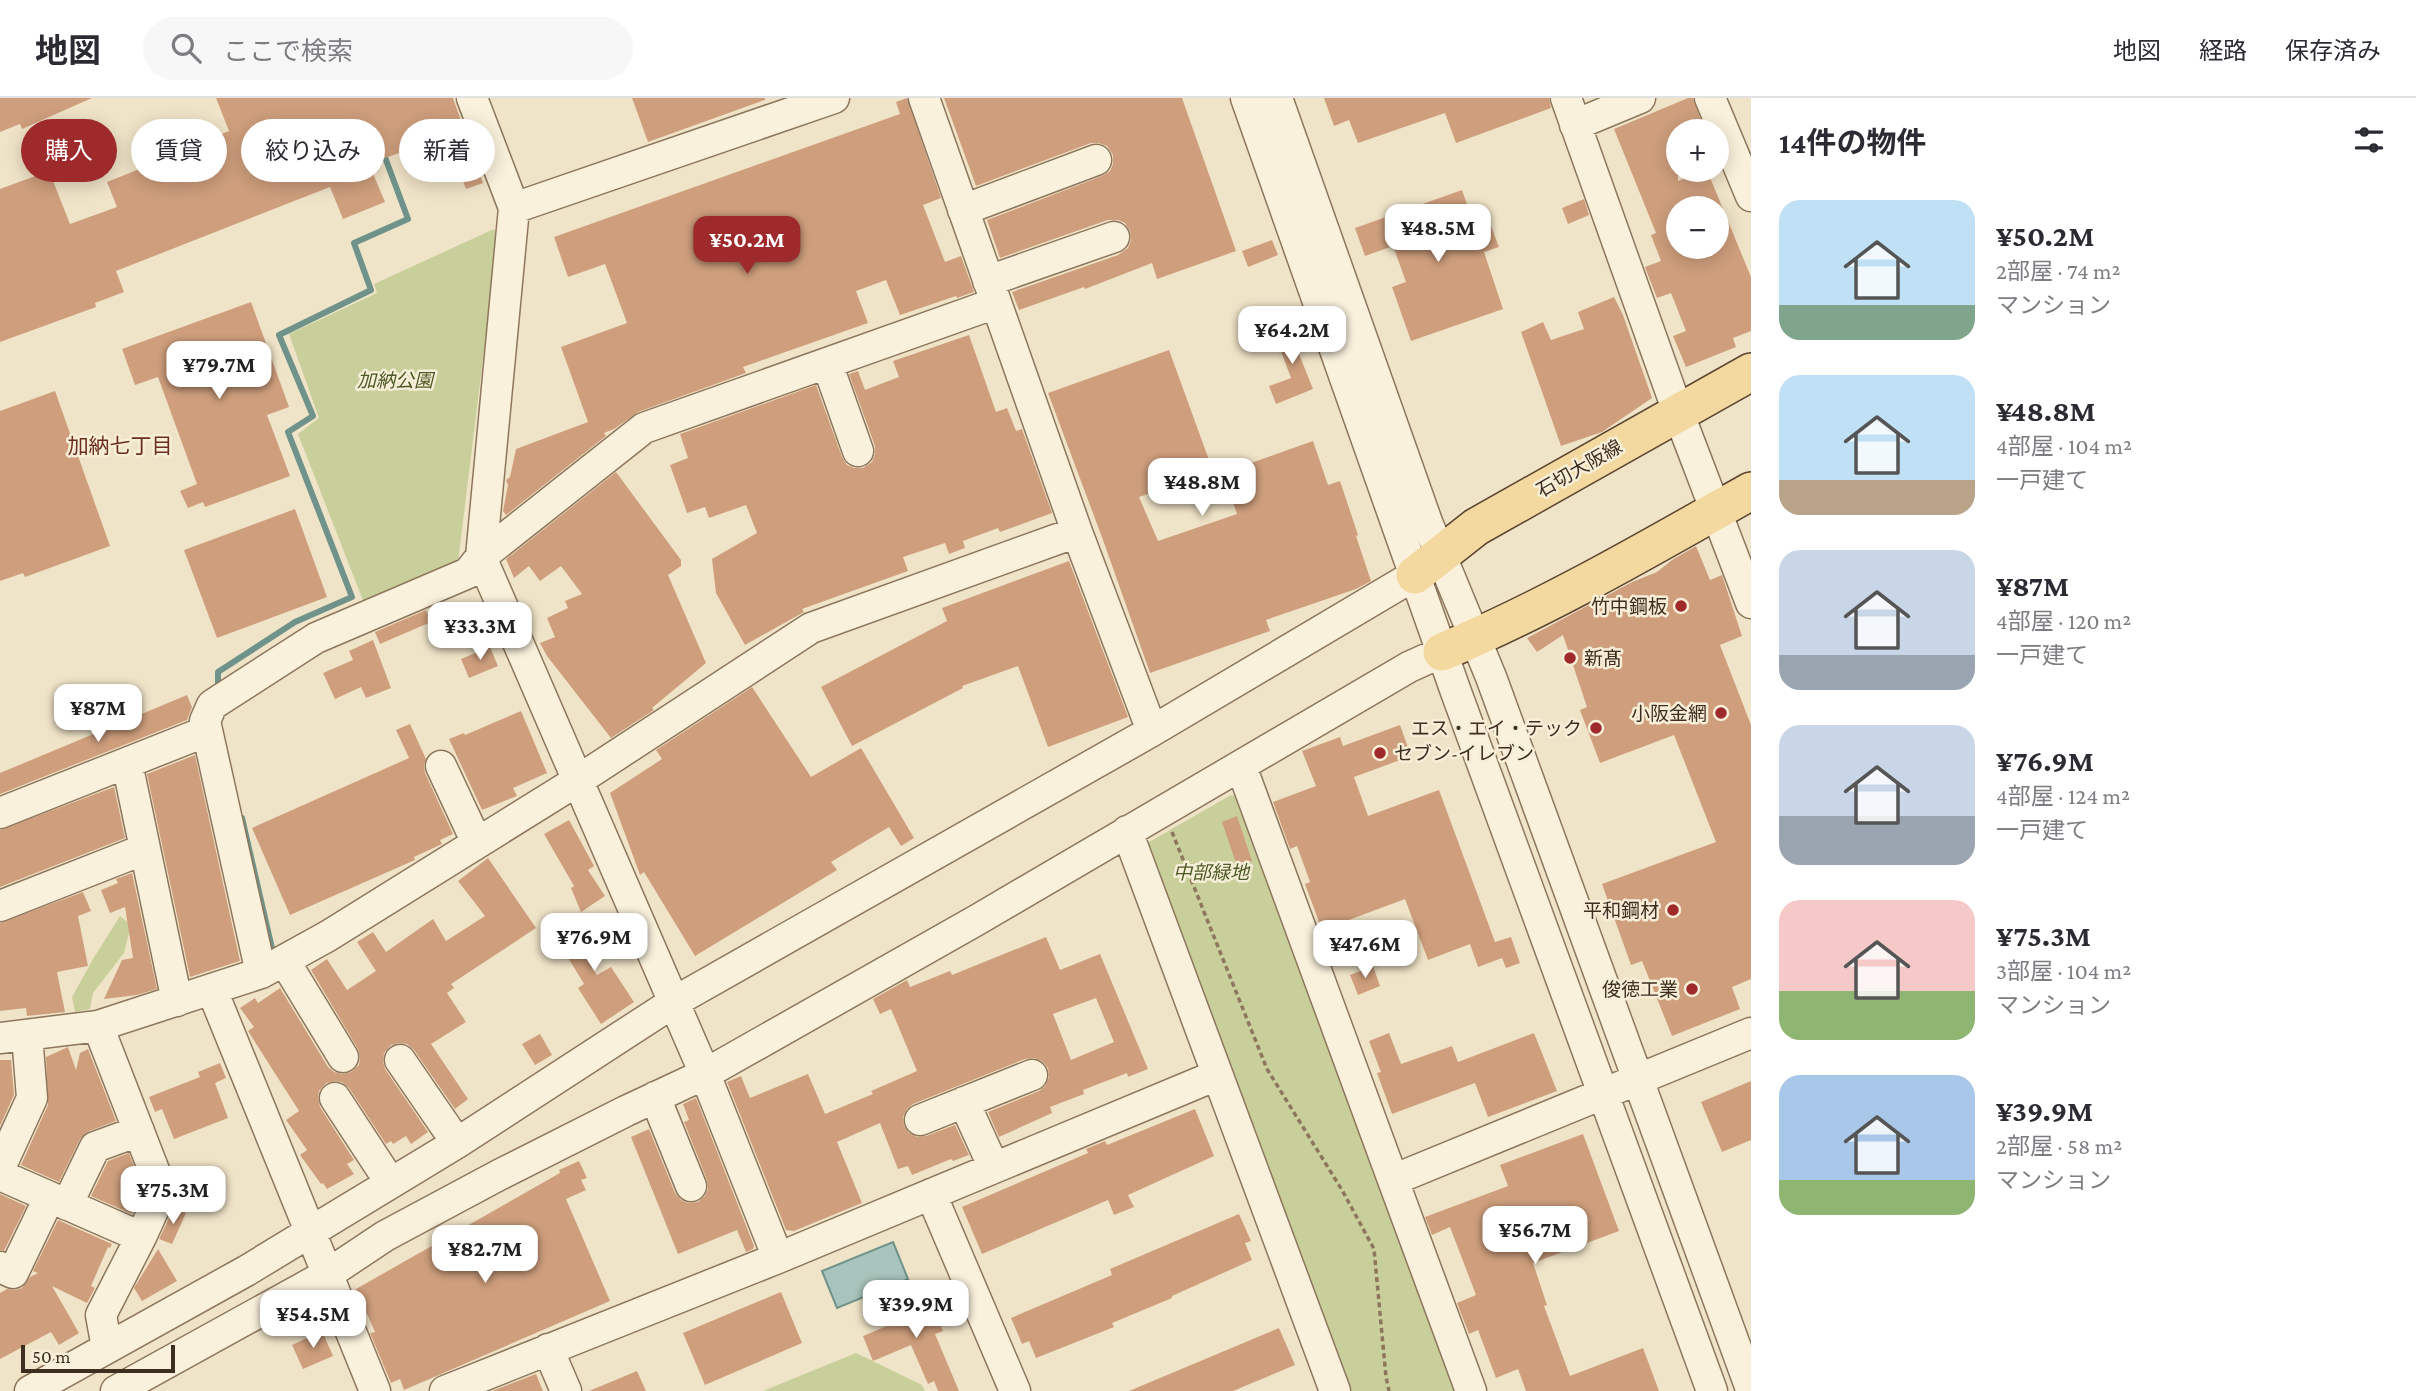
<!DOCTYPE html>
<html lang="ja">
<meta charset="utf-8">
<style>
body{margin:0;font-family:"Crimson Pro","Noto Sans JP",serif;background:#f7f7f7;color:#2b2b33;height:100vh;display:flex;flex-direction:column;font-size:26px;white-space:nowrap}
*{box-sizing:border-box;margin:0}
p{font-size:23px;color:#7c7c81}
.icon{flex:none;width:38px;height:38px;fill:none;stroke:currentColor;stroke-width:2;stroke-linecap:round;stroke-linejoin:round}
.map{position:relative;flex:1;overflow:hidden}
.drawer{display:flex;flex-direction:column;background:#fff;width:665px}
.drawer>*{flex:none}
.banner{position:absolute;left:21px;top:21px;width:665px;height:63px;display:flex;gap:14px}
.tools{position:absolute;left:1666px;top:21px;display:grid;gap:14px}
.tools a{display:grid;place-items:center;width:63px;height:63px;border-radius:50%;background:#fff;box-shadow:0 4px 18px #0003;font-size:35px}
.scale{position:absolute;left:21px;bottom:18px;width:154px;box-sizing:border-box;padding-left:7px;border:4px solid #3d2e20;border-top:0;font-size:19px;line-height:24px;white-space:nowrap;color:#3d2e20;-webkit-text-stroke:5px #f7eed8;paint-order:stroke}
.price{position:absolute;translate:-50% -60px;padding:0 16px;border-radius:14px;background:#fff;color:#222;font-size:23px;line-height:46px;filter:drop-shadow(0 2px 4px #0008)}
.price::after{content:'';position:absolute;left:50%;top:42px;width:21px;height:16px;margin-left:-10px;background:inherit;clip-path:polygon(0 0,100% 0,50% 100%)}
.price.selected{background:#9e2a2b;color:#fff}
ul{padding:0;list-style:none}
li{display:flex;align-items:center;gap:21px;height:175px;padding:0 28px}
li span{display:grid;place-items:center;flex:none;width:196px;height:140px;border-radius:21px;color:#555}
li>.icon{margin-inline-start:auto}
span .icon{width:84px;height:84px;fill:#fffc;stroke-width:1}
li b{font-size:30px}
h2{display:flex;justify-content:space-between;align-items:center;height:84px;padding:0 28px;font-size:30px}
.tag{padding:0 24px;border-radius:32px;background:#fff;box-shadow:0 4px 18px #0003;font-size:24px;line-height:63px}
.tag.selected{background:#9e2a2b;color:#fff}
header{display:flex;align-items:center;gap:42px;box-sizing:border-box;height:98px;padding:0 35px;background:#fff;border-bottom:2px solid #e1e1e2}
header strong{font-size:33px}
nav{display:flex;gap:38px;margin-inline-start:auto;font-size:24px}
.search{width:490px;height:63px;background:#f7f7f7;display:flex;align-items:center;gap:18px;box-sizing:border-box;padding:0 24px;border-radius:38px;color:#7c7c81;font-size:26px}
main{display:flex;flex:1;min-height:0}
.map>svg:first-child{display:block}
</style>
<header>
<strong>地図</strong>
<div class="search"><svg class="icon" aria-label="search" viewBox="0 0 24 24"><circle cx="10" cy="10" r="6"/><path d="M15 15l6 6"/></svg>ここで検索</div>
<nav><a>地図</a><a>経路</a><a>保存済み</a></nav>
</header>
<main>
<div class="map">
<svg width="1751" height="1293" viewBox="0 0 1751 1293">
<rect width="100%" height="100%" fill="#f0e4c8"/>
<path fill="#c9cf9b" d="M 494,131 L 498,139 L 458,464 L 364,505 L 298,336 L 319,320 L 289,236 L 377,195 L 374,186 Z
M 1231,697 L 1243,699 L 1462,1293 L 1345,1293 L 1142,748 Z
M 120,818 L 131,827 L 124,855 L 93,895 L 90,911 L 75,914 L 72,899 L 93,861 Z
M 856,1255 L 922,1287 L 925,1293 L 763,1293 Z"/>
<path fill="#a9c4bc" stroke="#6f938a" stroke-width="2" d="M 893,1144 L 908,1181 L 837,1210 L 822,1173 Z"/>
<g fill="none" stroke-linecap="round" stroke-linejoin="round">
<path stroke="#6f938a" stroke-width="6" d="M 218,593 L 218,574 L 295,524 L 352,499 L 288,334 L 313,318 L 279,237 L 371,192 L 354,145 L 408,121 L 383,54
M 242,720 L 274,859"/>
</g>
<path fill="#cf9f7d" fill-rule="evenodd" d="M 0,0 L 92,0 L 22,31 L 20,26 L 0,34 Z
M 216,0 L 453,0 L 464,31 L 369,66 L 385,104 L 343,121 L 330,89 L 116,173 L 124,194 L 95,205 L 96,209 L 0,244 L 0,91 L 49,73 L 70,126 L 117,109 L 107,84 L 220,39 L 219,37 L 229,33 Z
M 632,0 L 765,0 L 765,2 L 648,44 Z
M 907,0 L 941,100 L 923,107 L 945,164 L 961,158 L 974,194 L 957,200 L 956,198 L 900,217 L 886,182 L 856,193 L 868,225 L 743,269 L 746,275 L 638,314 L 614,331 L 604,335 L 606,338 L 506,417 L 503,413 L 508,387 L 506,382 L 510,379 L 516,351 L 588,324 L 561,249 L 627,225 L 605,166 L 568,179 L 554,139 L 900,16 L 896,4 Z
M 944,0 L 1182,0 L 1236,153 L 1157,181 L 1152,165 L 1085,191 L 1084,189 L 1019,212 L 1012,194 L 1118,157 L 1128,150 L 1131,142 L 1130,133 L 1125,125 L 1118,122 L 1108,122 L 1000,160 L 987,122 L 1102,78 L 1110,73 L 1113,66 L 1113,57 L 1107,48 L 1098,45 L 1091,45 L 976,88 Z
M 1324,0 L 1549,0 L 1551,10 L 1456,45 L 1445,15 L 1358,45 L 1349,22 L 1334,28 Z
M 1688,0 L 1693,0 L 1705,33 L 1678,33 L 1678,83 L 1707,72 L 1751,179 L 1751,233 L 1733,240 L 1736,249 L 1686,269 L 1673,238 L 1686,233 L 1671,195 L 1657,200 L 1646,172 L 1645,169 L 1661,163 L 1651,137 L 1656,135 L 1614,31 ZM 1678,110 L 1717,110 L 1717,149 L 1678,149 Z
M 474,61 L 483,85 L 466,91 L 457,68 Z
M 1462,92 L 1475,128 L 1489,123 L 1499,149 L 1484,154 L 1503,211 L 1411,243 L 1392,189 L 1406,184 L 1393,148 L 1365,158 L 1355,130 Z
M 1584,101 L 1589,117 L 1568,126 L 1562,110 Z
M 1272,142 L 1278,157 L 1248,169 L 1242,153 Z
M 1614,199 L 1623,217 L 1652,300 L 1602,334 L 1561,348 L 1521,234 L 1543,224 L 1551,242 L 1584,231 L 1578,214 Z
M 251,204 L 289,309 L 267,317 L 290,378 L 205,409 L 203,404 L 188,410 L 180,393 L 197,386 L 158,279 L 135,287 L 122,251 Z
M 1302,226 L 1308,241 L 1295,246 L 1313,291 L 1276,306 L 1269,288 L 1291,280 L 1275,237 Z
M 969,237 L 996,314 L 1007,310 L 1016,333 L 1022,331 L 1052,415 L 1000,434 L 998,430 L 963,443 L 965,450 L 949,456 L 945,445 L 903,459 L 908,473 L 802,511 L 804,514 L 745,547 L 716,495 L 712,461 L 757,435 L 746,407 L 709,420 L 705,409 L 687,415 L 670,367 L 688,360 L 680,336 L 816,287 L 842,359 L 847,367 L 854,370 L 863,370 L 872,364 L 875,356 L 875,348 L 849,276 L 858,273 L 865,292 L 899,279 L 893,263 Z
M 1169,252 L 1213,373 L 1139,399 L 1158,443 L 1237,416 L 1223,375 L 1313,343 L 1328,387 L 1340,383 L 1358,437 L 1356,438 L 1371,483 L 1356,491 L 1266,522 L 1270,533 L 1150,575 L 1103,442 L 1048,295 Z
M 55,293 L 110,448 L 25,479 L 23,475 L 0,483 L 0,313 Z
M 616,374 L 681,462 L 681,468 L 668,477 L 706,565 L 652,610 L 654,612 L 611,640 L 547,558 L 540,545 L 555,539 L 547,520 L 568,510 L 565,503 L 582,496 L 561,468 L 540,483 L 529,468 L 514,480 L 506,461 Z
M 295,411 L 327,499 L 217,540 L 184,452 Z
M 1696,448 L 1710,482 L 1722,477 L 1742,538 L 1720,547 L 1751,627 L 1751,881 L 1732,889 L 1740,911 L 1672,938 L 1642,863 L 1631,867 L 1602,786 L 1716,744 L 1674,637 L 1600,665 L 1580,612 L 1587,609 L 1563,537 L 1537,554 L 1527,540 L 1632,484 L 1657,474 L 1672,462 Z
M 1069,463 L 1128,619 L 1048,649 L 1018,568 L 962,588 L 963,590 L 852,648 L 821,589 L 947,523 L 942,510 Z
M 426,512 L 431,524 L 380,546 L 375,534 Z
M 373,542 L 391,590 L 366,600 L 361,589 L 335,601 L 323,575 L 353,562 L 349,553 Z
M 490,549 L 498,568 L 469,580 L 461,561 Z
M 752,589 L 811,679 L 861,650 L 914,740 L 901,748 L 889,729 L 831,764 L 837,772 L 695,858 L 644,774 L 640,777 L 610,695 L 662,661 L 656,652 Z
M 187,597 L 192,609 L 187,622 L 0,696 L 0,675 Z
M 521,613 L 547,675 L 513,690 L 517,698 L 482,712 L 449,641 L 464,635 L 465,637 Z
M 410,626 L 426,661 L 424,667 L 425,675 L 453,736 L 440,742 L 442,746 L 414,759 L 415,762 L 290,817 L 252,730 L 409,660 L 396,632 Z
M 1400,627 L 1411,658 L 1354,679 L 1368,718 L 1439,692 L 1495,844 L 1511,839 L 1520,865 L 1506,870 L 1502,860 L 1478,869 L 1470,846 L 1428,862 L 1405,801 L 1322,832 L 1305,786 L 1310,784 L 1297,748 L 1290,751 L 1273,704 L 1316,688 L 1302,653 L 1340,639 L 1343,648 Z
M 195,657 L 240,863 L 190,879 L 147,676 Z
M 114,689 L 125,740 L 0,789 L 0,732 Z
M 1237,718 L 1252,763 L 1237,768 L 1222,724 Z
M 569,722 L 594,768 L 588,772 L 605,798 L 581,814 L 571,790 L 574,788 L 544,736 Z
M 488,760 L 536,830 L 451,886 L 454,890 L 447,895 L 466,924 L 431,946 L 468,1001 L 455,1011 L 414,952 L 407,946 L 399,945 L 391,947 L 384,955 L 383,964 L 385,971 L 428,1034 L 411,1046 L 406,1038 L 393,1046 L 391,1043 L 386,1046 L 349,990 L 342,984 L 335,983 L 326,985 L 319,993 L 318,1000 L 320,1009 L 354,1062 L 347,1066 L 354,1076 L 327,1091 L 323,1085 L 321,1086 L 300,1057 L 307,1052 L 286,1022 L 299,1013 L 248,933 L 254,929 L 240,910 L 255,900 L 258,905 L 280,890 L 328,969 L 334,974 L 343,976 L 351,974 L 359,967 L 360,959 L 358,951 L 311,872 L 327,861 L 347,892 L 376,873 L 357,844 L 373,834 L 386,854 L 433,821 L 446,843 L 485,818 L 458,783 Z
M 132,775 L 157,891 L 137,897 L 104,901 L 122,862 L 133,860 L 125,809 L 110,815 L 101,792 L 118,785 L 116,781 Z
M 83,794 L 91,813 L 78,818 L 88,868 L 57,874 L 65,914 L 27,918 L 26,910 L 0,913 L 0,825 Z
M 590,815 L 600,831 L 577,846 L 597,877 L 611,869 L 634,904 L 601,926 L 578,890 L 584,886 L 558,843 L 559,842 L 556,837 Z
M 1046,839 L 1060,872 L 1100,856 L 1148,971 L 1128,979 L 1127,975 L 1083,992 L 1084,996 L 1050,1009 L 1052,1015 L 999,1039 L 988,1014 L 1039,993 L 1045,988 L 1049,979 L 1048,970 L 1042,963 L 1034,960 L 1025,961 L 913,1006 L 907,1011 L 903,1019 L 904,1028 L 909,1035 L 917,1039 L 926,1038 L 955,1027 L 969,1057 L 953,1063 L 951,1061 L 912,1077 L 908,1068 L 898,1071 L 880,1025 L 837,1044 L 862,1105 L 794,1133 L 786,1132 L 727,984 L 741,978 L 750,1000 L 808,976 L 825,1016 L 873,996 L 871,993 L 917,973 L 891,911 L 880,916 L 873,901 L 907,882 L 910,889 L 950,873 L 952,877 ZM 1096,900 L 1114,944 L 1071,962 L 1053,916 Z
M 1373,868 L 1380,888 L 1358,897 L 1350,877 Z
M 1389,935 L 1401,966 L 1452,948 L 1458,964 L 1534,935 L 1557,993 L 1488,1019 L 1475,985 L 1392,1016 L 1377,975 L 1381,974 L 1369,943 Z
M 540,936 L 552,957 L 535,967 L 522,946 Z
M 68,949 L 76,972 L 80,955 L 88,951 L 116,1023 L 89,1033 L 80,1041 L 59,1084 L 21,1067 L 48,1007 L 46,959 Z
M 0,962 L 11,962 L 14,997 L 0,1028 Z
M 220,965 L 226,980 L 215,985 L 228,1020 L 174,1041 L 162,1011 L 155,1014 L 149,999 L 200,979 L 198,974 Z
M 1751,983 L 1751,1042 L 1722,1054 L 1701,1004 Z
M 696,1000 L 754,1148 L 753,1151 L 746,1154 L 737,1132 L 678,1156 L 631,1039 L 649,1031 L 675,1095 L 681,1102 L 688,1105 L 698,1104 L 705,1098 L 708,1091 L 707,1082 L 684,1024 L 689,1022 L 683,1006 Z
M 1195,1011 L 1214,1058 L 1128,1097 L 1134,1109 L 1114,1117 L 1108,1102 L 982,1156 L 962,1109 L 1088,1055 L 1086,1051 L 1105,1043 L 1107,1047 Z
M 1583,1036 L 1619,1133 L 1533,1165 L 1547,1207 L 1544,1208 L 1570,1278 L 1643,1250 L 1659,1293 L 1526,1293 L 1518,1271 L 1496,1280 L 1478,1232 L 1469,1236 L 1457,1205 L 1476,1197 L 1450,1129 L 1432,1137 L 1425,1119 L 1508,1088 L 1500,1067 Z
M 129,1055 L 143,1092 L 132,1116 L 91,1098 L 108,1063 Z
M 579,1063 L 587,1080 L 581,1082 L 586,1092 L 566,1101 L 610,1203 L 404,1292 L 400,1281 L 391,1285 L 370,1235 L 375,1234 L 356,1191 L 560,1075 L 559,1072 Z
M 0,1096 L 26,1108 L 4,1153 L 0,1152 Z
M 174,1110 L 186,1115 L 172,1146 L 159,1141 Z
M 1239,1116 L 1251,1143 L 1245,1145 L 1252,1162 L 1172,1198 L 1172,1200 L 1112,1225 L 1114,1229 L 1036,1260 L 1029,1243 L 1022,1246 L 1011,1220 L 1112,1177 L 1110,1171 Z
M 58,1122 L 112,1146 L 110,1150 L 108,1149 L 91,1188 L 95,1190 L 87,1205 L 52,1188 L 79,1235 L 59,1247 L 51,1234 L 0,1261 L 0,1195 L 7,1191 L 15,1192 L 22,1190 L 30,1179 L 38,1175 L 33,1173 Z
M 158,1151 L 177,1183 L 142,1203 L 134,1190 Z
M 924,1189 L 943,1233 L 935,1236 L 959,1293 L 938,1293 L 934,1283 L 928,1286 L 911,1247 L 873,1263 L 863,1238 L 911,1218 L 902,1198 Z
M 781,1194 L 802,1245 L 705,1287 L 683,1235 Z
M 1279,1230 L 1295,1267 L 1233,1293 L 1129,1293 Z
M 322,1233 L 333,1258 L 303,1271 L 292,1247 Z
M 637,1273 L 646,1293 L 589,1293 Z
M 536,1276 L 543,1293 L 492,1293 Z"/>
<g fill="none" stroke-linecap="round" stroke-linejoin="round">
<defs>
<path id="minor" d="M 472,0 L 514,110
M 924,0 L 1077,434 L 1152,633
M 1246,0 L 1456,594 L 1712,1293
M 1277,0 L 1427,424 L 1491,579 L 1751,1291
M 1566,0 L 1678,314 L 1751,505
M 1710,0 L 1751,98
M 1575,27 L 1640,0
M 963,112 L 1096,62
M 988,183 L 1114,139
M 827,265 L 858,353
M 127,665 L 177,903
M 441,668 L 477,745
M 1241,668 L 1393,1082
M 0,715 L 207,633
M 1127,733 L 1335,1293
M 0,808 L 145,751
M 284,862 L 343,959
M 261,875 L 205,623 L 212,607 L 316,540 L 468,475 L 481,459 L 644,330 L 996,205
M 212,892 L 375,1293
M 98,928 L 162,1093 L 141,1139
M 0,940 L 98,928 L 261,875 L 328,838 L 577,683 L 811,530 L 1077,434
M 400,962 L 457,1045
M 655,999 L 691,1088
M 335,1000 L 390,1084
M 964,1004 L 994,1070
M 920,1022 L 1032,977
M 0,1070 L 32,1000 L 27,937
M 0,1077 L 141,1139 L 101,1217 L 107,1250
M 931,1096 L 1015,1293
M 67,1107 L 95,1049 L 139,1033
M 778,1160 L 705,976 L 481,459 L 514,110 L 834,0
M 0,1169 L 13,1175 L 49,1100
M 548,1251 L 566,1293
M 30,1293 L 246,1173 L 457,1045 L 674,904 L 1152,633 L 1415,477
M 116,1293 L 328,1176 L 385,1138 L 499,1077 L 626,1013 L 705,976 L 977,822 L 1409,569 L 1442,554
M 445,1293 L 778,1160 L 1217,977
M 1471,1293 L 1393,1082 L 1751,935"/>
<path id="major" d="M 1415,477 L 1476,429 L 1751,274
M 1442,554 C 1549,509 1650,450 1751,393"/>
</defs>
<use href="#minor" stroke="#8d765c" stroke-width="33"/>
<use href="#major" stroke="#5b4430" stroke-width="40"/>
<path stroke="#8d765c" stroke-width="3.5" stroke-dasharray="5 3.5" stroke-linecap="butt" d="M 1172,734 L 1267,971 L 1342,1092 L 1374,1151 L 1386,1279 L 1389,1293"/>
<use href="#minor" stroke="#faf1dc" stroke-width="30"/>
<use href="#major" stroke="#f3d9a0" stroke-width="37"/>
</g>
<g fill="#9e2a2b" stroke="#f7eed8" stroke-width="2.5">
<circle cx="1681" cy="508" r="7"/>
<circle cx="1570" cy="560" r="7"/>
<circle cx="1721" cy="615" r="7"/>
<circle cx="1596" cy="630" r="7"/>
<circle cx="1380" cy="655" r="7"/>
<circle cx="1673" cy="812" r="7"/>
<circle cx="1692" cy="891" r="7"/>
</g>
<g text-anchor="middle" stroke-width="5" stroke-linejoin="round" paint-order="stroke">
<g font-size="19" font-style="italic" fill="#4d5a26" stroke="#f7eed8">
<text x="395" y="289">加納公園</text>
<text x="1211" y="781">中部緑地</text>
</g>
<g font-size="19" fill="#3d2e20" stroke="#f7eed8">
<text transform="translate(1579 370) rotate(-30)" y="7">石切大阪線</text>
</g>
<g font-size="19" fill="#3d2e20" stroke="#f7eed8" text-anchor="end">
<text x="1667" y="515">竹中鋼板</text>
<text x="1584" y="567" text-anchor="start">新髙</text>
<text x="1707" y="622">小阪金網</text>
<text x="1582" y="637">エス・エイ・テック</text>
<text x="1394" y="662" text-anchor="start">セブン-イレブン</text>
<text x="1659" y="819">平和鋼材</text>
<text x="1678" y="898">俊徳工業</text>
</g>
<g font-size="21" fill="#6b2e1e" stroke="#f7eed8">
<text x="120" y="355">加納七丁目</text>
</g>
</g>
</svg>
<div class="tools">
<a>+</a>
<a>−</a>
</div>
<div class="scale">50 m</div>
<b class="price" style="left:1438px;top:166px">¥48.5M</b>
<b class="price selected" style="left:747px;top:178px">¥50.2M</b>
<b class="price" style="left:1292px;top:268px">¥64.2M</b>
<b class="price" style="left:219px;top:303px">¥79.7M</b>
<b class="price" style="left:1202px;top:420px">¥48.8M</b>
<b class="price" style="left:480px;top:564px">¥33.3M</b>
<b class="price" style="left:98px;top:646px">¥87M</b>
<b class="price" style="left:594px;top:875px">¥76.9M</b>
<b class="price" style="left:1365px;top:882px">¥47.6M</b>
<b class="price" style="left:173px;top:1128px">¥75.3M</b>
<b class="price" style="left:1535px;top:1168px">¥56.7M</b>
<b class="price" style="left:485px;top:1187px">¥82.7M</b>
<b class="price" style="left:916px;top:1242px">¥39.9M</b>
<b class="price" style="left:313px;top:1252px">¥54.5M</b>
<div class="banner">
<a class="tag selected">購入</a>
<a class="tag">賃貸</a>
<a class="tag">絞り込み</a>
<a class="tag">新着</a>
</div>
</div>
<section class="drawer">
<h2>14件の物件<svg class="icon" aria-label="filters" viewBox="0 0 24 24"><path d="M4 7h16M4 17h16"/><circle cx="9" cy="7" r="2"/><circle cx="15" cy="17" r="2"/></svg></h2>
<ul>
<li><span style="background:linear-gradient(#bfe0f5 75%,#7fa58c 0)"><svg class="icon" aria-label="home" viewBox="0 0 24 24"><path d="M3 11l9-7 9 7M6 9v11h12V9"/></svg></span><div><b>¥50.2M</b><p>2部屋 · 74 m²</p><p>マンション</p></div></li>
<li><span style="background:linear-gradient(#bfe0f5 75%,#b9a48a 0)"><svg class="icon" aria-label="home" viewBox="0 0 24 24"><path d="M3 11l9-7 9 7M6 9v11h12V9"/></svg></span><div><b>¥48.8M</b><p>4部屋 · 104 m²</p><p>一戸建て</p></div></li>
<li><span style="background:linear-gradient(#c9d6e8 75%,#9aa5b1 0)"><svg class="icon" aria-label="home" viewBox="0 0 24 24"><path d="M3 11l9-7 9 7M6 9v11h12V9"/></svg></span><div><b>¥87M</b><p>4部屋 · 120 m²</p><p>一戸建て</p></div></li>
<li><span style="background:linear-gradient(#c9d6e8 65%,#9aa5b1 0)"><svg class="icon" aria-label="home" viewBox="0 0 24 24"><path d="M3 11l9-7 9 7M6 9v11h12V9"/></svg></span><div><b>¥76.9M</b><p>4部屋 · 124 m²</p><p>一戸建て</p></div></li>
<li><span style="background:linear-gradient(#f6c9c9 65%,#8fb573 0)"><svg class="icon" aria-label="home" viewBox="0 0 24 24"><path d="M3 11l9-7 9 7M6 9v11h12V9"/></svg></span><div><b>¥75.3M</b><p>3部屋 · 104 m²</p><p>マンション</p></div></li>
<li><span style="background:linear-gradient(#a9c7e8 75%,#8fb573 0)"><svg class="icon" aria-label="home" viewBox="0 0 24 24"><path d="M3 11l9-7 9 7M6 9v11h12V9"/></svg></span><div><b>¥39.9M</b><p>2部屋 · 58 m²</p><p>マンション</p></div></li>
</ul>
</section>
</main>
